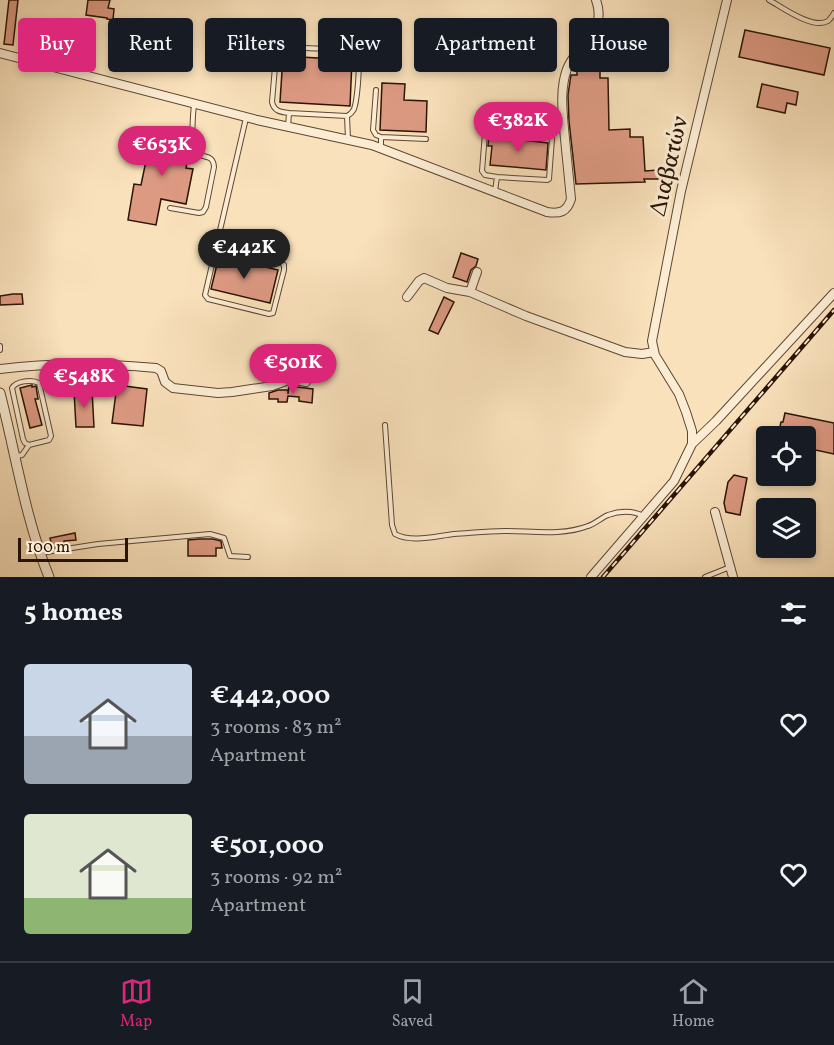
<!DOCTYPE html>
<meta charset="utf-8">
<style>
body{margin:0;font-family:Vollkorn,serif;background:#242831;color:#f1f3f6;height:100vh;display:flex;flex-direction:column;font-size:22px;white-space:nowrap}
*{box-sizing:border-box;margin:0}
p{font-size:20px;color:#9ea1a6}
.icon{flex:none;width:33px;height:33px;fill:none;stroke:currentColor;stroke-width:2;stroke-linecap:round;stroke-linejoin:round}
.map{position:relative;height:577px;overflow:hidden}
.drawer{display:flex;flex-direction:column;background:#171b24;flex:1}
.drawer>*{flex:none}
.top-card{position:absolute;left:18px;top:18px;width:798px;height:54px;display:flex;gap:12px}
.tools{position:absolute;left:756px;top:426px;display:grid;gap:12px}
.tools a{display:grid;place-items:center;width:60px;height:60px;border-radius:6px;background:#171b24;box-shadow:0 3px 9px #0003;font-size:30px}
.scale{position:absolute;left:18px;bottom:15px;width:110px;box-sizing:border-box;padding-left:6px;border:3px solid #2b1404;border-top:0;font-size:16px;line-height:21px;white-space:nowrap;color:#2b1404;-webkit-text-stroke:4px #fbecd3;paint-order:stroke}
.price{position:absolute;translate:-50% -51px;padding:0 14px;border-radius:21px;background:#db2777;color:#fff;font-size:20px;line-height:39px;filter:drop-shadow(0 2px 3px #0008)}
.price::after{content:'';position:absolute;left:50%;top:36px;width:18px;height:14px;margin-left:-9px;background:inherit;clip-path:polygon(0 0,100% 0,50% 100%)}
.price.current{background:#222;color:#fff}
ul{padding:0;list-style:none}
li{display:flex;align-items:center;gap:18px;height:150px;padding:0 24px}
li span{display:grid;place-items:center;flex:none;width:168px;height:120px;border-radius:6px;color:#555}
li>.icon{margin-inline-start:auto}
span .icon{width:72px;height:72px;fill:#fffc;stroke-width:1}
li b{font-size:26px}
h2{display:flex;justify-content:space-between;align-items:center;height:72px;padding:0 24px;font-size:26px}
.pill{padding:0 21px;border-radius:6px;background:#171b24;box-shadow:0 3px 9px #0003;font-size:21px;line-height:54px}
.pill.current{background:#db2777;color:#fff}
.tab-bar{display:flex;justify-content:space-around;align-items:center;height:84px;border-top:2px solid #363941;background:#171b24;font-size:16px;color:#9ea1a6}
.tab-bar a{display:grid;justify-items:center;gap:3px}
.tab-bar .current{color:#db2777}
.map>svg:first-child{display:block}
</style>
<div class="map">
<svg width="834" height="577" viewBox="0 0 834 577">
<rect width="100%" height="100%" fill="#f9e1bb"/>
<filter id="stains"><feTurbulence type="fractalNoise" baseFrequency=".00333" numOctaves="4"/><feColorMatrix values="0 0 0 0 .2 0 0 0 0 .09 0 0 0 0 .02 0 0 0 .5 -.17"/></filter>
<radialGradient id="worn" r=".72"><stop offset=".6" stop-color="#630" stop-opacity="0"/><stop offset="1" stop-color="#630" stop-opacity=".3"/></radialGradient>
<path fill="#dd9a83" stroke="#2b1404" stroke-width="1.5" d="M 9,0 L 18,0 L 13,45 L 4,44 Z
M 88,0 L 110,0 L 108,8 L 114,9 L 113,20 L 107,19 L 107,18 L 86,15 Z
M 745,30 L 830,48 L 824,75 L 739,57 Z
M 283,56 L 352,60 L 350,106 L 280,102 Z
M 577,64 L 600,65 L 600,78 L 608,78 L 609,130 L 630,129 L 630,137 L 643,137 L 645,171 L 658,170 L 659,179 L 644,179 L 645,182 L 576,184 L 569,121 L 568,95 L 571,75 L 577,75 Z
M 382,83 L 405,84 L 404,100 L 427,101 L 426,132 L 380,130 Z
M 762,84 L 798,92 L 796,105 L 787,103 L 785,113 L 757,107 Z
M 170,127 L 177,128 L 176,131 L 185,133 L 184,138 L 188,139 L 185,158 L 188,159 L 186,168 L 193,169 L 186,204 L 161,199 L 156,225 L 128,220 L 134,184 L 141,185 L 152,132 L 168,135 Z
M 489,136 L 548,143 L 546,170 L 490,165 L 492,146 L 488,146 Z
M 461,253 L 478,259 L 476,266 L 471,270 L 467,282 L 453,277 Z
M 219,256 L 278,270 L 270,303 L 211,289 Z
M 13,294 L 22,294 L 23,304 L 0,305 L 0,296 Z
M 444,297 L 454,302 L 438,334 L 429,330 Z
M 79,370 L 79,377 L 42,378 L 42,371 Z
M 32,385 L 32,387 L 36,386 L 38,399 L 35,399 L 42,425 L 30,428 L 20,388 Z
M 117,385 L 147,389 L 143,426 L 112,423 Z
M 289,386 L 313,389 L 312,403 L 299,401 L 299,397 L 288,396 L 287,402 L 278,402 L 278,399 L 269,399 L 269,393 L 278,390 L 288,390 L 288,394 Z
M 92,390 L 94,427 L 76,427 L 74,391 Z
M 785,413 L 834,423 L 834,454 L 806,448 L 806,436 L 778,436 L 781,422 L 783,422 Z
M 734,475 L 747,478 L 740,515 L 726,512 L 724,503 L 728,482 Z
M 75,533 L 76,540 L 64,541 L 64,545 L 52,547 L 50,538 Z
M 200,539 L 213,539 L 221,541 L 222,548 L 216,548 L 216,556 L 188,556 L 188,540 Z"/>
<g fill="none" stroke-linecap="round" stroke-linejoin="round">
<defs>
<path id="service" d="M 769,0 C 782,7 813,30 828,21 C 830,19 833,15 834,13
M 376,90 L 373,130 L 376,135 L 381,137 L 381,148
M 347,116 L 348,139
M 288,127 L 289,113 C 280,112 274,111 272,102 L 276,55 L 279,50 L 284,47 L 348,50 C 353,52 357,55 358,60 C 360,69 357,101 354,109 C 351,114 352,113 347,116 L 289,113
M 381,137 L 426,139
M 495,191 L 497,177 L 485,175 L 482,171 L 485,133 L 490,131 L 549,136 L 552,139 L 549,179 L 547,180 L 497,177
M 170,208 L 199,213 L 203,212 L 206,207 L 214,167 C 213,151 199,161 194,149 C 191,142 193,113 194,105
M 215,247 L 281,263 L 284,265 L 284,270 L 273,313 L 269,314 L 208,299 L 205,295 L 246,118
M 0,346 L 0,350
M 385,425 L 392,525 L 395,534 C 411,543 436,536 454,534 C 471,533 488,531 505,531 C 532,531 562,536 588,526 C 595,524 601,518 608,515 C 619,511 633,510 643,516
M 17,456 L 22,455 L 29,445 L 25,443 L 23,439 L 12,388 C 16,381 32,379 39,383 L 51,436 L 49,440 L 29,445
M 40,553 L 98,544 L 210,534 L 224,538 L 230,556 L 248,557
M 705,577 L 730,567"/>
<path id="minor" d="M 0,53 L 257,120 L 372,145 L 547,212 C 560,214 567,212 571,199 C 569,179 567,159 565,139 C 563,116 559,91 567,69 C 577,43 608,33 596,0
M 470,292 L 477,272
M 407,297 L 419,281 L 424,278 L 447,288 L 470,292 L 526,316 L 625,352 L 642,354 L 654,352
M 0,369 C 54,362 102,363 156,368 L 161,371 L 165,382 L 173,388 L 218,393 L 232,392 L 272,386 L 289,380 L 296,380 L 306,382
M 692,444 L 716,421 L 834,293
M 715,512 L 733,577
M 591,577 L 674,481 L 692,444 L 692,431 L 686,412 L 679,394 L 655,355 L 652,341 L 681,191 L 727,0"/>
<path id="tertiary" d="M 0,393 C 16,455 25,518 49,577"/>
</defs>
<use href="#service" stroke="#5e4732" stroke-width="6"/>
<use href="#minor" stroke="#5e4732" stroke-width="10"/>
<use href="#tertiary" stroke="#5e4732" stroke-width="11"/>
<use href="#service" stroke="#fbecd3" stroke-width="4"/>
<use href="#minor" stroke="#fbecd3" stroke-width="8"/>
<use href="#tertiary" stroke="#fbecd3" stroke-width="9"/>
<defs>
<path id="rail" d="M 603,577 L 834,310"/>
</defs>
<use href="#rail" stroke="#2b1404" stroke-width="4.5"/>
<use href="#rail" stroke="#fbecd3" stroke-width="2" stroke-dasharray="7" stroke-linecap="butt"/>
</g>
<g text-anchor="middle" stroke-width="6" stroke-linejoin="round" paint-order="stroke">
<g font-size="24" fill="#2b1404" stroke="#fbecd3">
<text transform="translate(668 166) rotate(-77)" y="8">Διαβατών</text>
</g>
</g>
<rect width="100%" height="100%" filter="url(#stains)"/>
<rect width="100%" height="100%" fill="url(#worn)"/>
</svg>
<div class="tools">
<a><svg class="icon" aria-label="locate" viewBox="0 0 24 24"><circle cx="12" cy="12" r="6"/><path d="M12 2v4M12 18v4M2 12h4M18 12h4"/></svg></a>
<a><svg class="icon" aria-label="layers" viewBox="0 0 24 24"><path d="M12 4l9 5-9 5-9-5zM3 14l9 5 9-5"/></svg></a>
</div>
<div class="scale">100 m</div>
<b class="price" style="left:518px;top:153px">€382K</b>
<b class="price" style="left:162px;top:177px">€653K</b>
<b class="price current" style="left:244px;top:280px">€442K</b>
<b class="price" style="left:293px;top:395px">€501K</b>
<b class="price" style="left:84px;top:409px">€548K</b>
<div class="top-card">
<a class="pill current">Buy</a>
<a class="pill">Rent</a>
<a class="pill">Filters</a>
<a class="pill">New</a>
<a class="pill">Apartment</a>
<a class="pill">House</a>
</div>
</div>
<section class="drawer">
<h2>5 homes<svg class="icon" aria-label="filters" viewBox="0 0 24 24"><path d="M4 7h16M4 17h16"/><circle cx="9" cy="7" r="2"/><circle cx="15" cy="17" r="2"/></svg></h2>
<ul>
<li><span style="background:linear-gradient(#c9d6e8 60%,#9aa5b1 0)"><svg class="icon" aria-label="home" viewBox="0 0 24 24"><path d="M3 11l9-7 9 7M6 9v11h12V9"/></svg></span><div><b>€442,000</b><p>3 rooms · 83 m²</p><p>Apartment</p></div><svg class="icon" aria-label="heart" viewBox="0 0 24 24"><path d="M12 20l-8-8c-3-5 5-10 8-4 3-6 11-1 8 4z"/></svg></li>
<li><span style="background:linear-gradient(#dfe7d0 70%,#8fb573 0)"><svg class="icon" aria-label="home" viewBox="0 0 24 24"><path d="M3 11l9-7 9 7M6 9v11h12V9"/></svg></span><div><b>€501,000</b><p>3 rooms · 92 m²</p><p>Apartment</p></div><svg class="icon" aria-label="heart" viewBox="0 0 24 24"><path d="M12 20l-8-8c-3-5 5-10 8-4 3-6 11-1 8 4z"/></svg></li>
</ul>
</section>
<nav class="tab-bar">
<a class="current"><svg class="icon" aria-label="map" viewBox="0 0 24 24"><path d="M3 6l6-2 6 2 6-2v14l-6 2-6-2-6 2zM9 4v14M15 6v14"/></svg>Map</a>
<a><svg class="icon" aria-label="saved" viewBox="0 0 24 24"><path d="M7 4h10v16l-5-4-5 4z"/></svg>Saved</a>
<a><svg class="icon" aria-label="home" viewBox="0 0 24 24"><path d="M3 11l9-7 9 7M6 9v11h12V9"/></svg>Home</a>
</nav>
